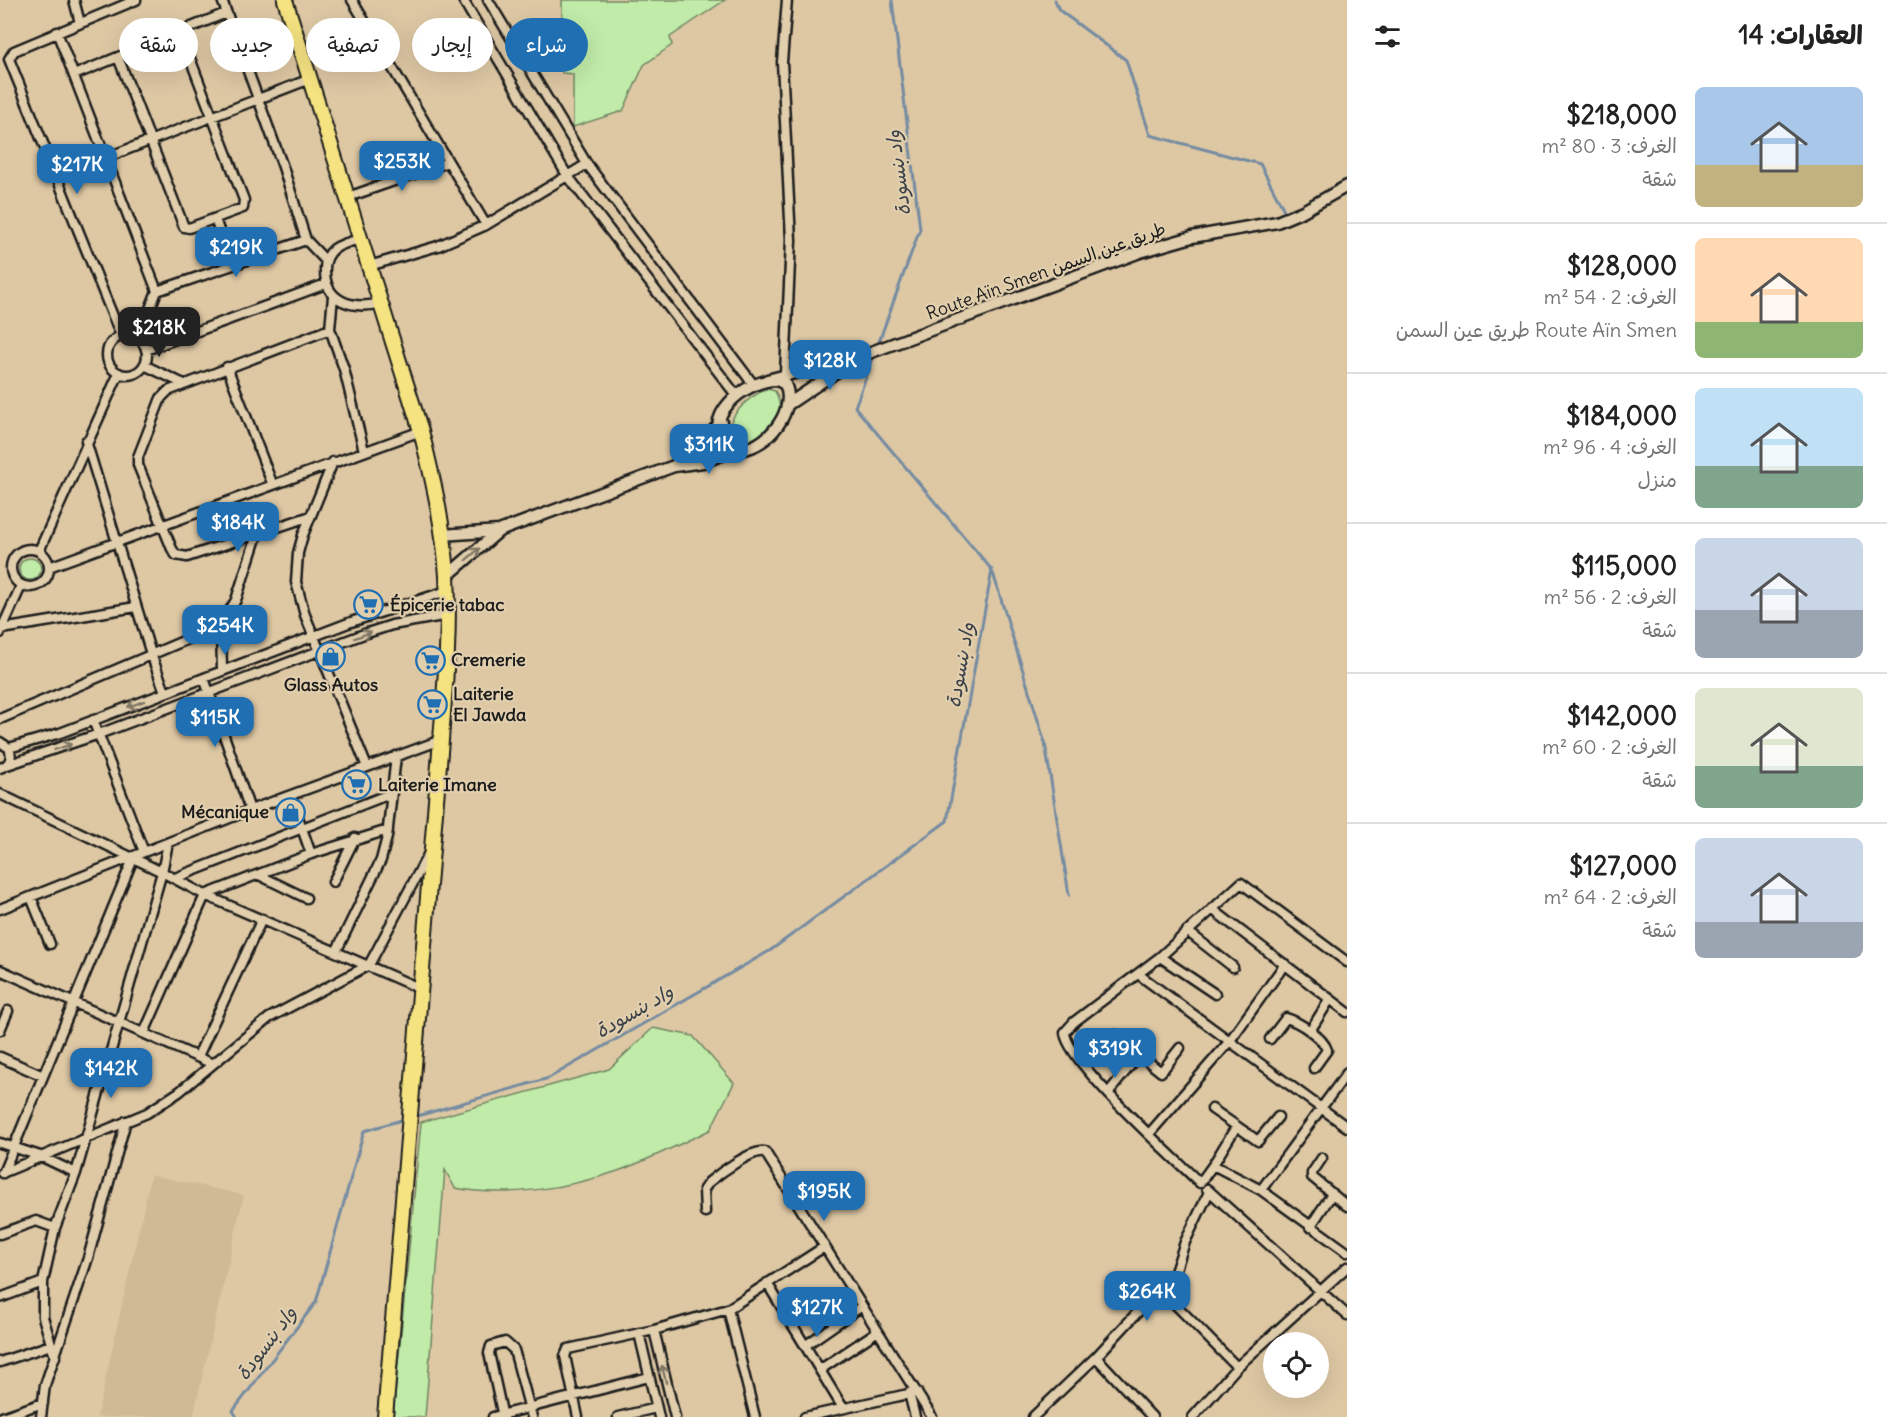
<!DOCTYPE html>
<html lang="ar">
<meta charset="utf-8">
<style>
body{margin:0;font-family:Delius,"Playpen Sans Arabic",sans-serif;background:#f2f2f2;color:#222;direction:rtl;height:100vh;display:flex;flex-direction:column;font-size:22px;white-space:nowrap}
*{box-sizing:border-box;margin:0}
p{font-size:20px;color:#767676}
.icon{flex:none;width:33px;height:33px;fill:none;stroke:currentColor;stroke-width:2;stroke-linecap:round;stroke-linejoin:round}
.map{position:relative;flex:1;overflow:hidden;direction:ltr}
.details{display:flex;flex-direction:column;background:#fff;width:540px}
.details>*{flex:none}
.hud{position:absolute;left:18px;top:18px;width:570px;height:54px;direction:rtl;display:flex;gap:12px}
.fabs{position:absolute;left:1263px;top:1332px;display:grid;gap:12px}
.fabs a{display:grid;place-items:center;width:66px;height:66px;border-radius:50%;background:#fff;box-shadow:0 6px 24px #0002;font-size:30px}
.price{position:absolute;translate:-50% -51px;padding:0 14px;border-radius:12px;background:#1f6fb2;color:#fff;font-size:20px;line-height:39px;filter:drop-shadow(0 2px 3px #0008)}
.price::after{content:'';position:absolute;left:50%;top:36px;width:18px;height:14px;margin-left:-9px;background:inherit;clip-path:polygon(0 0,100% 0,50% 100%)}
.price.active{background:#222;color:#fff}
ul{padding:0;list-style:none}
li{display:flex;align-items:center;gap:18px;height:150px;padding:0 24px}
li+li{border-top:2px solid #e0e0e0}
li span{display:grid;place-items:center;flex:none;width:168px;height:120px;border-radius:9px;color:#555}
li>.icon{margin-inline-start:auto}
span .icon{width:72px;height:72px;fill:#fffc;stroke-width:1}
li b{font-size:26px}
h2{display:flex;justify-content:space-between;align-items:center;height:72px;padding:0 24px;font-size:26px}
.chip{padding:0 21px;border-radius:27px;background:#fff;box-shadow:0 6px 24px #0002;font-size:21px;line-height:54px}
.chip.active{background:#1f6fb2;color:#fff}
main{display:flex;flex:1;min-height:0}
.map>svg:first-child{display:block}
</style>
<main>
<section class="details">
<h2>العقارات: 14<svg class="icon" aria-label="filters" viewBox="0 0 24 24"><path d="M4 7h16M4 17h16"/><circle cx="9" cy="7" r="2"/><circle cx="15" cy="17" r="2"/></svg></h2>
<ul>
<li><span style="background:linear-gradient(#a9c7e8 65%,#c2b280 0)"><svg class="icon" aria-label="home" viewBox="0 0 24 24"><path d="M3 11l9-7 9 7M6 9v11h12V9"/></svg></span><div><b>$218,000</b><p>الغرف: 3 · 80 m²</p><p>شقة</p></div></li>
<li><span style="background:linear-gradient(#ffd9b3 70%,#8fb573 0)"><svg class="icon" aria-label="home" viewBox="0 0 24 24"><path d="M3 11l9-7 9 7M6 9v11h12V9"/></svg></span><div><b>$128,000</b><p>الغرف: 2 · 54 m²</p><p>Route Aïn Smen طريق عين السمن</p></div></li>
<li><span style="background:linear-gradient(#bfe0f5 65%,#7fa58c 0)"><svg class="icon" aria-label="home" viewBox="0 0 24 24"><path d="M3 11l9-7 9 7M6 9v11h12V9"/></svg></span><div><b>$184,000</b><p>الغرف: 4 · 96 m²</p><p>منزل</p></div></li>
<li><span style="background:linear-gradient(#c9d6e8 60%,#9aa5b1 0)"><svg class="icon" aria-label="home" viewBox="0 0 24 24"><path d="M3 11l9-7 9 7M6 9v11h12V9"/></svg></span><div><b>$115,000</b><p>الغرف: 2 · 56 m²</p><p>شقة</p></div></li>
<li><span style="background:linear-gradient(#dfe7d0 65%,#7fa58c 0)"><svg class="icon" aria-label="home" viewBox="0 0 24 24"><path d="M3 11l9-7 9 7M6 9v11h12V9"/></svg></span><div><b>$142,000</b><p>الغرف: 2 · 60 m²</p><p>شقة</p></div></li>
<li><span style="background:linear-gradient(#c9d6e8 70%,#9aa5b1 0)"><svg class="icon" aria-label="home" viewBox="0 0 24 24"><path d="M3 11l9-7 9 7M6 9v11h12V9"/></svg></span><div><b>$127,000</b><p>الغرف: 2 · 64 m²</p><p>شقة</p></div></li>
</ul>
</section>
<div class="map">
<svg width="1347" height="1417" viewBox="0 0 1347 1417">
<rect width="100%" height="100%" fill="#dec8a4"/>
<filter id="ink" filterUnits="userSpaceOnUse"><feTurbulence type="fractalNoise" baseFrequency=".0167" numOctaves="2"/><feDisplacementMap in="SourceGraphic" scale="12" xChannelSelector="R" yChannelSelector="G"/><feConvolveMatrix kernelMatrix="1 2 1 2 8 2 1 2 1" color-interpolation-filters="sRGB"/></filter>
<g filter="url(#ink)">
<path fill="#d0b995" d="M 151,1175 L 244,1195 L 193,1417 L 97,1417 Z"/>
<path fill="#c0eba8" stroke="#6e8462" stroke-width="1.5" d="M 562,0 L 725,0 L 670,37 L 672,45 L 644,65 L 623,111 L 573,127 L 573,74 L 562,73 Z
M 767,389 L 775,391 C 789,421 771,427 750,445 L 734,445 C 718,422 748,396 767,389 Z
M19 569a11 11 0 1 1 22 0a11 11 0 1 1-22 0Z
M 653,1028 L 693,1036 L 734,1083 L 710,1130 C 680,1144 649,1160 618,1171 C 568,1188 507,1198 455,1188 L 445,1170 L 425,1417 L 393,1417 L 421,1122 L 609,1069 Z"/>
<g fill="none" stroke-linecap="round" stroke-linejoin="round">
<path stroke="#758ba1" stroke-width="3" d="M 1055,0 L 1059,10 L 1126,60 L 1150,135 L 1260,164 L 1287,216
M 877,347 L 920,229 L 892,0
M 993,573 L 1045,743 L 1069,895
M 414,1117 L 549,1078 L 771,950 L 947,821 L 992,570 L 855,407 L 875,353
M 237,1417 L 233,1411 L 316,1302 L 364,1131 L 405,1119"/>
<defs>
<path id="minor" d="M 74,0 L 80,23
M 222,0 L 283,167 L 306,240 L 326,261
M 352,0 L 486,225
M 463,0 L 567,175 L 736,395
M 488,0 L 587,164 L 753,384
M 57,32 L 157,291 L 138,339
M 118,57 L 184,227 L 189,228 L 243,208 L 244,200 L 180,32
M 74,75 L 226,13
M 56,177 L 310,79
M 348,197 L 448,162
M 215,219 L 231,265
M 361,239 C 352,241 342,243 334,249 C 328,254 325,260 325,269 C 324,302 353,310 381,303
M 369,266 L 438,246 L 486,225 L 587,164
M 157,291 L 306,240
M 333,296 L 330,329 L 344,369 L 364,451
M107 355a20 20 0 1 1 40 0a20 20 0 1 1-40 0Z
M 121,336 L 9,59 L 14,51 L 136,0
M 146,350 L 326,284
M 144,365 L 184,384
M 227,367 L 272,483
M 785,374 L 791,240 L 782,62 L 787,0
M 86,441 L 151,654 L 165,692
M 333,462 L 303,535 L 298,553 L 296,582 L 305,615 L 367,767
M 308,517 L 187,557 L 176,555 L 172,549 L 138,465 L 138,457 L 161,398 L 168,391 L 330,329
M11 568a19 19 0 1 1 38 0a19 19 0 1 1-38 0Z
M 39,551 L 119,373
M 49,567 L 421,431
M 221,625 L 222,671
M 2,629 L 136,607
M 0,633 L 21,586
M 204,678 L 250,810
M 0,719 L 221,625 L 236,600 L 258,532
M 93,720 L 144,852
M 0,742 L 9,748 C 13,757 10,765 0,768
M 9,748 L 60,733 L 351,622 L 447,591
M 7,765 L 99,734 L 364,634 L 392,625 L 448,615
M 0,794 L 162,872 L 205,895 L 421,989
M 291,797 L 311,854
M 259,875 L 306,898
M 175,878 L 392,793
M 333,882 L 355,838
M 31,897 L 50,944
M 0,909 L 250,810 L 441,740
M 1212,909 L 1347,1012
M 1187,931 L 1233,967
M 337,950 L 381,860 L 387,837 L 396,756
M 1160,957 L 1215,994
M 1347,962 L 1241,883 L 1160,957 L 1074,1022 L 1065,1032 C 1065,1060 1175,1159 1200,1183 L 1213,1165 L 1261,1190 L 1347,1252
M 0,970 L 213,1064 L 269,1018 L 369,965 L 429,853
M 1138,974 L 1347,1127
M 0,1030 L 8,1011
M 1310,1031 L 1330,999
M 144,1033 L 205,895 L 311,854 L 388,830
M 1115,1035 L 1161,1072 L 1180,1048
M 1270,1039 L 1286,1018 C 1299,1022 1323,1037 1327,1050 L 1314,1068
M 198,1056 L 262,919
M 0,1057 L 43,1076
M 1109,1092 L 1138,1056
M 1212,1109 L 1258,1141 L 1278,1117
M 1149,1134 L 1229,1042 L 1285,964
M 0,1143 L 40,1156 L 76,1173
M 1322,1158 L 1312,1173 L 1312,1177 L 1347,1206
M 1213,1165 L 1236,1127
M 2,1173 L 147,1113 L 179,1092 L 213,1064
M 3,1173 L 133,859
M 1207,1189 L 1347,1315
M 1261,1190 L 1347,1073
M 705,1212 L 704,1189 L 709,1182 C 720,1173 752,1149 765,1152 L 932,1417
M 1310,1227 L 1332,1194
M 0,1234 L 36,1221 L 55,1228
M 767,1283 L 843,1408
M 1160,1289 L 1237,1367
M 0,1298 L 43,1282
M 728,1309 L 755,1417
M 654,1330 L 675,1417
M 639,1333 L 659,1417
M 806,1345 L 862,1306
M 55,1357 L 43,1317 L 43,1282 L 55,1228 L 76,1173 L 162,872 L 168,843
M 1096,1357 L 1152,1417
M 0,1362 L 51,1345
M 821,1369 L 878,1331
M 909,1393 L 915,1417
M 2,1417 L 43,1403
M 41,1417 L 45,1385 L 88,1258 L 126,1121
M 493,1417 L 649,1377
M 503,1417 L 489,1353 L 491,1346 L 505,1342 L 514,1350 L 532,1417
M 578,1417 L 565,1356 L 568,1349 L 654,1330 L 728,1309 L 824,1247
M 618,1417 L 656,1408
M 805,1417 L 917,1392
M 1033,1417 L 1096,1357 L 1175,1272 L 1185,1242 L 1209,1192
M 1193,1417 L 1237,1367 L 1347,1267"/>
<path id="tertiary" d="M 767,380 L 858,357 L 1140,252 L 1192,237 L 1277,222 L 1303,211 L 1347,186
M 777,380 L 785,384 C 799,413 759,459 728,448 C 697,419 746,379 777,380 Z
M 787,405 L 851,362
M 674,466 L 703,462 L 735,450
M 442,535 L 499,531 L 674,466 L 703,443 L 721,422
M 447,576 L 499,531"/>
<path id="primary" d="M 285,0 L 421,431 C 433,479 444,527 447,576 C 450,631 445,686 441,740 L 385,1417"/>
</defs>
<use href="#minor" stroke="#1c1c1c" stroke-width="13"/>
<use href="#tertiary" stroke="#1c1c1c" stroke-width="15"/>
<use href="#primary" stroke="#1c1c1c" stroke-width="18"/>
<use href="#minor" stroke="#e1ceac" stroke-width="8"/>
<use href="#tertiary" stroke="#e1ceac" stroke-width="10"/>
<use href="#primary" stroke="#f5e382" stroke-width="14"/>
</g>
<defs><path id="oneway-shaft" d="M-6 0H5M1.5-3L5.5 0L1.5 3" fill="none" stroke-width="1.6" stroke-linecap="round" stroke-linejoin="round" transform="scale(1.5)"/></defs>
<g stroke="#7e7564">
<use href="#oneway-shaft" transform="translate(473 554) rotate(-41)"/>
<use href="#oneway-shaft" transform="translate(363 635) rotate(-20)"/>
<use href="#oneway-shaft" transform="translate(136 704) rotate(159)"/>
<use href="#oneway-shaft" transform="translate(63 747) rotate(-19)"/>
<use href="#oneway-shaft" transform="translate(664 1374) rotate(-104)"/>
</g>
</g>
<defs>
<symbol id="supermarket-ring" viewBox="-11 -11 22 22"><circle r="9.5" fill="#e1ceac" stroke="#1f6fb2" stroke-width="1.5"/><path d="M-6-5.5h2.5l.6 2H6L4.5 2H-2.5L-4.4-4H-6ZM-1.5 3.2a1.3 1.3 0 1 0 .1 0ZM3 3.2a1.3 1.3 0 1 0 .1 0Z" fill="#1f6fb2"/></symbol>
<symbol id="shop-ring" viewBox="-11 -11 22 22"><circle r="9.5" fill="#e1ceac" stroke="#1f6fb2" stroke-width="1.5"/><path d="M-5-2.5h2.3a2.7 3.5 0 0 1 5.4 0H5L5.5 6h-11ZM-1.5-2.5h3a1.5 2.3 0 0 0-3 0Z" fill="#1f6fb2"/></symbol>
</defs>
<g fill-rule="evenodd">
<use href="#supermarket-ring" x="352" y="588" width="33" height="33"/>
<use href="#shop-ring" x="314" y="640" width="33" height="33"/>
<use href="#supermarket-ring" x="414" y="644" width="33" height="33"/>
<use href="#supermarket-ring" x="416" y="688" width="33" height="33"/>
<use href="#supermarket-ring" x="340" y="768" width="33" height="33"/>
<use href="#shop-ring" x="274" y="796" width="33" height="33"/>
</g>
<g text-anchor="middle" stroke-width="4.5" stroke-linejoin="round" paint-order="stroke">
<g font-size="18" fill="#1c1c1c" stroke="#e1ceac">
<text transform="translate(1046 271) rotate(-20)" y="6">Route Aïn Smen طريق عين السمن</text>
</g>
<g font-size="18" font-weight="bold" fill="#1c1c1c" stroke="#e1ceac" text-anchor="start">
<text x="390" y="611">Épicerie tabac</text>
<text x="451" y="666">Cremerie</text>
<text x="331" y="691" text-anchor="middle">Glass Autos</text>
<text x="453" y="700">Laiterie<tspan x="453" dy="21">El Jawda</tspan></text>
<text x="378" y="791">Laiterie Imane</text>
<text x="269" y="818" text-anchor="end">Mécanique</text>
</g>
<g font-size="20" font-style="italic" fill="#3a4148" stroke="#e1ceac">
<text transform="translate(898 173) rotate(-97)" y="7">واد بنسودة</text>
<text transform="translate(960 665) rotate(-80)" y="7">واد بنسودة</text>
<text transform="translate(634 1011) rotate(-30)" y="7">واد بنسودة</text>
<text transform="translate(266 1343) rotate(-53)" y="7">واد بنسودة</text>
</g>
</g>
</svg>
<div class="fabs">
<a><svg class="icon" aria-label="locate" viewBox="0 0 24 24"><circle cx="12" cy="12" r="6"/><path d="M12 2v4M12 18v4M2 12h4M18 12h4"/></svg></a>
</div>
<b class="price" style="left:402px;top:192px">$253K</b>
<b class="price" style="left:77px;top:195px">$217K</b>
<b class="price" style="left:236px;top:278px">$219K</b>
<b class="price active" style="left:159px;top:358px">$218K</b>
<b class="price" style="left:830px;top:391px">$128K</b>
<b class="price" style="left:709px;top:475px">$311K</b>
<b class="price" style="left:238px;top:553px">$184K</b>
<b class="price" style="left:225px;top:656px">$254K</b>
<b class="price" style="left:215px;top:748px">$115K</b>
<b class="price" style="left:1115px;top:1079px">$319K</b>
<b class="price" style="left:111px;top:1099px">$142K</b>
<b class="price" style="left:824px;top:1222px">$195K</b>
<b class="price" style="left:1147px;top:1322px">$264K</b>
<b class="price" style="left:817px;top:1338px">$127K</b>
<div class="hud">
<a class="chip active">شراء</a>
<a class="chip">إيجار</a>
<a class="chip">تصفية</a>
<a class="chip">جديد</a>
<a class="chip">شقة</a>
</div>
</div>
</main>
